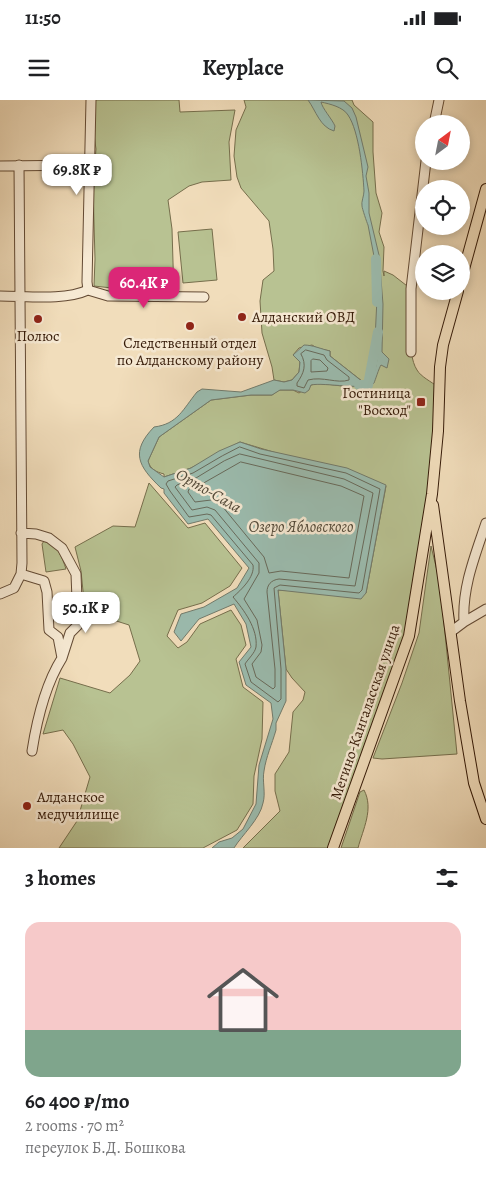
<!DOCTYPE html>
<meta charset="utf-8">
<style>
body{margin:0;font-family:Alegreya,serif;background:#f2f2f2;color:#202124;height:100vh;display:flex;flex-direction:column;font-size:19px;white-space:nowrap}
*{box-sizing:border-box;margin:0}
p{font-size:16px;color:#757577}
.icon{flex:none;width:28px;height:28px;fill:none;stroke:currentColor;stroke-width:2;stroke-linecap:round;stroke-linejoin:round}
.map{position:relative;height:748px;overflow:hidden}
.panel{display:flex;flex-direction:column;background:#fff;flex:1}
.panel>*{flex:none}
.needle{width:32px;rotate:32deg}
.buttons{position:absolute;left:415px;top:15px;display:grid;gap:10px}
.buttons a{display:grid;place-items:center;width:55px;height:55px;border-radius:50%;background:#fff;box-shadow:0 2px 8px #0003;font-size:25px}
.price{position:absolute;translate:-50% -42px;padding:0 11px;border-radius:10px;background:#fff;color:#222;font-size:16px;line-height:32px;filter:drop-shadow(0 1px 2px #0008)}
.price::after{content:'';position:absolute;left:50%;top:30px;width:15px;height:11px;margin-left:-8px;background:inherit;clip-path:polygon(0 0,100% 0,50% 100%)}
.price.on{background:#db2777;color:#fff}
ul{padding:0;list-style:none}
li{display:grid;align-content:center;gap:10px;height:265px;padding:0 25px}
li span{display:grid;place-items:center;height:155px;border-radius:15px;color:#555}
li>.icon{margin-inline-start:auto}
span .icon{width:90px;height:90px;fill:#fffc;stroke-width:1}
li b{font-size:21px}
h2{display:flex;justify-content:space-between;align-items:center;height:60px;padding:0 25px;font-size:21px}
.status{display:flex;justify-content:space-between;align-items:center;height:35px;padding:0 25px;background:#fff;direction:ltr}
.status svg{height:14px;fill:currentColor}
header{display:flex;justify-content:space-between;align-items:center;height:65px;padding:0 25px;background:#fff;font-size:22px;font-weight:700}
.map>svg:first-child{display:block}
</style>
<div class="status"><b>11:50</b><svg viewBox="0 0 49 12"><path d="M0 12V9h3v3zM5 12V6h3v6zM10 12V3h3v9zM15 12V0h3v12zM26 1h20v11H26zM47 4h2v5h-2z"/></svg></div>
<header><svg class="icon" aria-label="menu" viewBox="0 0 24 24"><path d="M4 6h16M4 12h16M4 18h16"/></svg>Keyplace<svg class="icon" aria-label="search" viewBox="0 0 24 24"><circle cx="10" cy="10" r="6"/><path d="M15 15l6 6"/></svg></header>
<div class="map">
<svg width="486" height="748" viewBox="0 0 486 748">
<rect width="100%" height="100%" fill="#f1ddbb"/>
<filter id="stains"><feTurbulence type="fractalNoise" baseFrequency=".004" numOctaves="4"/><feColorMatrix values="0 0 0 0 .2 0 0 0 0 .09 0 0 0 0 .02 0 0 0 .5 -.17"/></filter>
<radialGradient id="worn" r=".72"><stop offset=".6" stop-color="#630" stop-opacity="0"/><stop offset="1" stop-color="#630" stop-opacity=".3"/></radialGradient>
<path fill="#b8c292" stroke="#766e4c" d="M 92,0 L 179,0 L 180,12 L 235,10 L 229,42 L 231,80 L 202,82 L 189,86 L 168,100 L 172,129 L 174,195 L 94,186 L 95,159 L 93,87 L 96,49 L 91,13 Z
M 244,0 L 352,0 L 354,5 L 373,22 L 373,52 L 376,93 L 382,113 L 379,132 L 384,147 L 383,171 L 384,176 L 384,171 L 393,175 L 411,189 C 411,210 406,253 417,270 C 421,277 432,282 438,287 L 438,331 L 409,536 L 333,748 L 243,748 L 280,711 L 275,691 L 275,674 L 289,652 L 293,612 L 303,600 L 305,592 L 292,578 L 286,569 L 278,490 L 366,493 L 386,386 L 240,342 L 191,368 L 164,377 L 164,374 C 156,372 150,369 148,361 L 159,337 L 211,300 L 251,295 L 272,295 L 279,290 L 293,290 L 299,293 L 311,285 L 318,283 L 342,286 L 367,285 L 330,256 L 330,251 L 317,248 L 312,245 L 299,248 L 293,255 L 300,262 L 299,272 L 292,280 L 284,282 L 274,280 L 272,267 L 262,233 L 260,201 L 263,180 L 274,171 L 273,149 L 269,121 L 241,88 L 237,77 L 234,56 L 236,30 L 246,7 Z
M 212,129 L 217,180 L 183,183 L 178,132 Z
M 149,383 L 188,428 L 205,423 L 242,468 L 230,486 L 202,503 L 178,510 L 167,536 L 178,548 L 187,542 L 200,524 L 231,510 L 241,525 L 246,545 L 236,559 L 243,587 L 263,602 L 262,639 L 254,676 L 253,704 L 237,730 L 203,748 L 59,748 L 77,721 L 90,677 L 73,644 L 63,630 L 43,634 L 60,578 L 110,593 L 130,575 L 140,561 L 129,525 L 85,511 L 81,471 L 75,447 L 113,426 L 135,427 Z
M 44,441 C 58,445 62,457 66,469 L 46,472 L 42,444 Z
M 431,446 L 440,483 L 457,654 L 382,659 L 373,658 L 402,583 L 419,533 Z
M 364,690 C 374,709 363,729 358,748 L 341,748 L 360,692 Z"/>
<path fill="#9bbcaf" stroke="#727b6c" d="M 308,0 L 344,1 L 352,8 L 356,17 L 368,67 L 366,76 L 369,93 L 369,113 L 379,155 L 383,204 L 382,252 L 389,259 L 387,268 L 381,265 C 379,268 375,281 374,283 C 366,291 324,282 311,285 L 309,290 L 305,293 L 293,290 L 280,290 L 272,295 L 251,295 L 211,300 L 159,337 L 148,361 L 150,367 L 164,377 L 191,368 L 219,351 L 240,342 L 261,349 L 347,368 L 386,385 L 366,493 L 361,499 L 278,490 L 286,569 L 286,601 L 276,623 L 276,630 C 272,644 266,657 264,671 C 262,681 266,693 263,703 C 260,719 242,735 234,748 L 212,748 L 219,742 L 232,738 L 243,729 L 256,704 L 259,665 L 273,619 L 271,603 L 246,585 L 239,562 L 251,547 L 246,524 L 234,504 L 199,519 L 181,541 L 174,532 L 181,514 L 204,507 L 237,488 L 249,468 L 208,419 L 188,424 L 164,393 L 164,389 L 161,388 C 138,366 130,352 154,327 C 178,324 183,309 197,292 L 202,289 L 241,292 L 274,280 L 284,282 L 292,280 L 299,272 L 300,262 L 293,255 L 304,245 C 313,245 321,249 330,251 L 330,256 L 363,282 L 372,279 C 377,266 379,253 375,240 L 378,177 L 368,125 C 367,123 362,108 362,106 C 361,102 364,96 364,91 C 363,72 359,31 348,15 C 343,7 330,4 321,2 C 322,8 332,19 335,26 L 334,31 C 320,27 316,11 308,0 Z"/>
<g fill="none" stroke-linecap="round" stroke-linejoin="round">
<path stroke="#686a5b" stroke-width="1" d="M 306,250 L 324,255 L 327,260 L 349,277 L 349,280 C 337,284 323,276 308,280 L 304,288 L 297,286 L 297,283 C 304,273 307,265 301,254 Z
M 313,259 L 320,260 L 328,268 L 327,271 L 311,272 L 311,261 Z
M 240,347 L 260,354 L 346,373 L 380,389 L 362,490 L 359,493 L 280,485 L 274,488 L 281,569 L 281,599 L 278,602 L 251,582 L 245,564 C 248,559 255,553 256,547 C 258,529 244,510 233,497 C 241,490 255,477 253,465 L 211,415 L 207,414 L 189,417 L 170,391 L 166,384 L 168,381 L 193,373 L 222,356 Z
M 240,354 L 344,379 L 373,393 L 355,486 L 279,479 C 271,480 267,485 267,492 L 275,569 L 275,587 L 273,589 L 256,577 L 252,564 L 261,552 L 262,545 L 257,520 L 244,499 L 259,473 L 259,463 L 215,410 L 207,407 L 192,410 L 175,387 L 177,385 L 196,378 L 224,361 Z
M 241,362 L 341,386 L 364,396 L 349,478 L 281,471 L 269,473 L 264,457 L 222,406 L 211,400 L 195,402 L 188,392 L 189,389 L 200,385 Z"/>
<path stroke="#9bbcaf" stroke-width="10" d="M 376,159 L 377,202
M 359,285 L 368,285 L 378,232"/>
<defs>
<path id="minor" d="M 434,24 L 439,0
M 0,66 L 90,65
M 88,190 L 87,182 L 91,0
M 0,196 C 27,196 64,201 88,190 L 108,196 L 204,197
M 411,252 L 411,189 L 426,61
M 21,474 L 44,481 L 47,492 L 49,530 L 58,537 L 62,558 L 70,533 L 78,525 L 76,474 L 62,448 L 49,438 L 36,434 L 21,433
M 0,494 L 14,488 L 21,474 L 22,463 L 19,65
M 464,522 C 462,487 475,456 486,423
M 452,531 L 464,522 L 486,509
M 32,651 C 37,619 45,585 62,558"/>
<path id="major" d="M 461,180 L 486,89
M 433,405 L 460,601 L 474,683 L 486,719
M 333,748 L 409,536 L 432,394 L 438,331 L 440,267 L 443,245 L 458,191"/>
</defs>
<use href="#minor" stroke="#634a34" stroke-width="11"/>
<use href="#major" stroke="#341907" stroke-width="12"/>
<use href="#minor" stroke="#f6e9d3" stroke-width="9"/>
<use href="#major" stroke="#f1ddbb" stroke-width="10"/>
</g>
<g fill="#8f2418" stroke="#f6e9d3" stroke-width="2">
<circle cx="242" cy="217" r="5"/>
<circle cx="38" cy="219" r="5"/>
<circle cx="190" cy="226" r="5"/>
<rect x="416" y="297" width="10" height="10" rx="2.5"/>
<circle cx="27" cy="706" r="5"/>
</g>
<g text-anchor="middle" stroke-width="5" stroke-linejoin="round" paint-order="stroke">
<g font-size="15" fill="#341907" stroke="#f6e9d3" text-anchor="start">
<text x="252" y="222">Алданский ОВД</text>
<text x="38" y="241" text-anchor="middle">Полюс</text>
<text x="190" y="248" text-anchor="middle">Следственный отдел<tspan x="190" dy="17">по Алданскому району</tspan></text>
<text x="411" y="298" text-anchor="end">Гостиница<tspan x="411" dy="17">"Восход"</tspan></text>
<text x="37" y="702">Алданское<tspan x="37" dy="17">медучилище</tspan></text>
</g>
<g font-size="15" fill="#341907" stroke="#f6e9d3">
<text transform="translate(365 612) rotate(-71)" y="5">Мегино-Кангаласская улица</text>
</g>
<g font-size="16" font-style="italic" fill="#534a39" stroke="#f6e9d3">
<text transform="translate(209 390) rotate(30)" y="6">Орто-Сала</text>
<text x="301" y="432">Озеро Ябловского</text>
</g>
</g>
<rect width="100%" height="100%" filter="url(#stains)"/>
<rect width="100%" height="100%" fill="url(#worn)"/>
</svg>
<div class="buttons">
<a><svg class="needle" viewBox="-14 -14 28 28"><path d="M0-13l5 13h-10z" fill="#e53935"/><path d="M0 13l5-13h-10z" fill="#757577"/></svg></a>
<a><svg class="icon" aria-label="locate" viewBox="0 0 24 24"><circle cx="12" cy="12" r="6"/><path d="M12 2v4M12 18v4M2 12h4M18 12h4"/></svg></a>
<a><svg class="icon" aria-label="layers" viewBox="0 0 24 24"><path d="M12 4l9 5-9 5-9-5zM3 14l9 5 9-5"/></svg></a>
</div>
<b class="price" style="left:77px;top:96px">69.8K ₽</b>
<b class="price on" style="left:144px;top:209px">60.4K ₽</b>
<b class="price" style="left:86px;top:534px">50.1K ₽</b>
</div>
<section class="panel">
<h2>3 homes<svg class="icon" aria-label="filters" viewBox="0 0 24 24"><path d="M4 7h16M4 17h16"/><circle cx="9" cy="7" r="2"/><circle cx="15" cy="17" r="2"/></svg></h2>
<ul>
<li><span style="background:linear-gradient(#f6c9c9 70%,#7fa58c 0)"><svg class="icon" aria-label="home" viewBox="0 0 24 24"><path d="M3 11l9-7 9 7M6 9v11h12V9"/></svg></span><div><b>60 400 ₽/mo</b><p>2 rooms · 70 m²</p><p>переулок Б.Д. Бошкова</p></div></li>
</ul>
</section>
